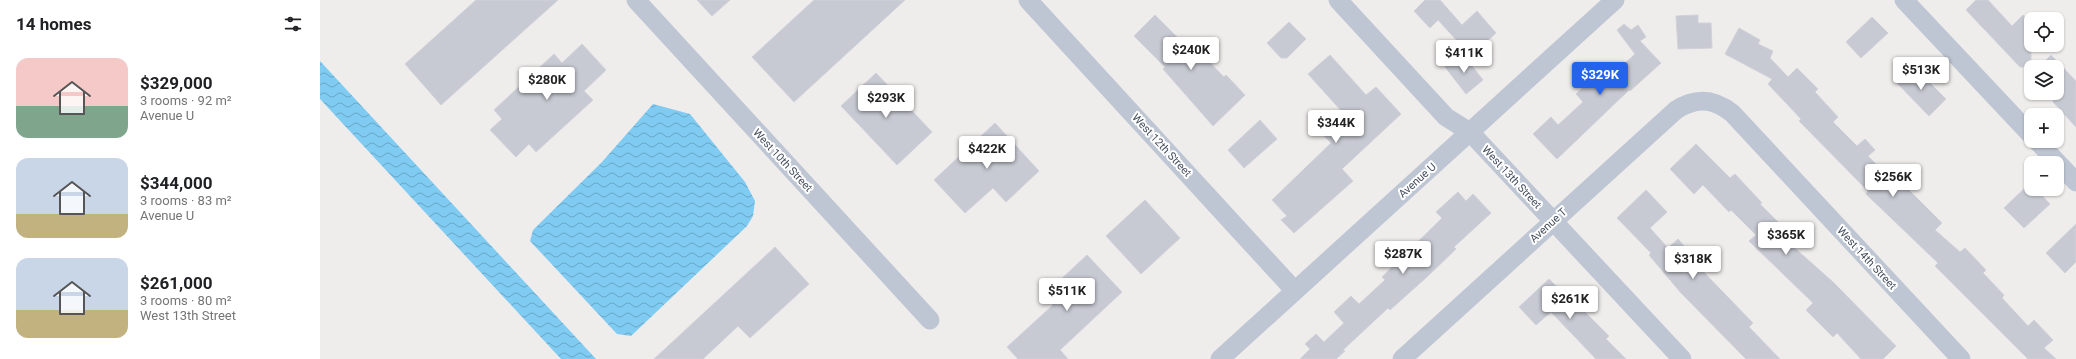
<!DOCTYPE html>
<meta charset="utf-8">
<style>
body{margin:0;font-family:Roboto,sans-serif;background:#f6f6f6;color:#202124;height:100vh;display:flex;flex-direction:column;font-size:15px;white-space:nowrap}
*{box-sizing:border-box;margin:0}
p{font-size:13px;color:#757577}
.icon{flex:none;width:22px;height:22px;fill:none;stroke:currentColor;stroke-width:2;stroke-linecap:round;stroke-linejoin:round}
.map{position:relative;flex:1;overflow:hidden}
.side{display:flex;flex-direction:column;background:#fff;width:320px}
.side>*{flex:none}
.buttons{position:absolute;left:1704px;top:12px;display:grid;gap:8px}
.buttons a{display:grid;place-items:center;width:40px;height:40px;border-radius:8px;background:#fff;box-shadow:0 1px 3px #0004;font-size:20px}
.price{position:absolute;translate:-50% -34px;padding:0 9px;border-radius:4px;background:#fff;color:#222;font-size:13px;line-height:26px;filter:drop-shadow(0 1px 2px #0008)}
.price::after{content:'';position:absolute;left:50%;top:24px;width:12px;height:9px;margin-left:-6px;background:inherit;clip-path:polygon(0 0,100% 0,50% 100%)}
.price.selected{background:#2563eb;color:#fff}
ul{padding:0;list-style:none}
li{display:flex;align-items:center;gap:12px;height:100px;padding:0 16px}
li span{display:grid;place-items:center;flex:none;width:112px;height:80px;border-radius:12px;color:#555}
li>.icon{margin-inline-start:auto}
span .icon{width:48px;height:48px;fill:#fffc;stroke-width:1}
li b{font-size:17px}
h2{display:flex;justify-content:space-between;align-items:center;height:48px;padding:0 16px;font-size:17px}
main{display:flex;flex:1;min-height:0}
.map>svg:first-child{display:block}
</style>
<main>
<section class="side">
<h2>14 homes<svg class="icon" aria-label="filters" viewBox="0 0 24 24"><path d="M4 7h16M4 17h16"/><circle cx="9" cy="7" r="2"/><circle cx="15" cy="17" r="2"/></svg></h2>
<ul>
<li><span style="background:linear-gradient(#f6c9c9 60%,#7fa58c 0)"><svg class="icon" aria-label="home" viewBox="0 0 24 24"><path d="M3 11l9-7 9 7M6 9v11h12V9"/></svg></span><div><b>$329,000</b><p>3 rooms · 92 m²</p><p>Avenue U</p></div></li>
<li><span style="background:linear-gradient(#c9d6e8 70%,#c2b280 0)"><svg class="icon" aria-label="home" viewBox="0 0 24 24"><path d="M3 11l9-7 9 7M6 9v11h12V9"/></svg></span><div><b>$344,000</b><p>3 rooms · 83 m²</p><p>Avenue U</p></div></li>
<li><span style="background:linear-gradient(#c9d6e8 65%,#c2b280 0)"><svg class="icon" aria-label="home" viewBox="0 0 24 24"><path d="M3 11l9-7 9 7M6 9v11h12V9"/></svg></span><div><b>$261,000</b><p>3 rooms · 80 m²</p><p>West 13th Street</p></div></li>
</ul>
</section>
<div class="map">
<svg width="1756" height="359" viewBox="0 0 1756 359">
<defs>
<pattern id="water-waves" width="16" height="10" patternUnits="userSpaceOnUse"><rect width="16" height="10" fill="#7fcbf2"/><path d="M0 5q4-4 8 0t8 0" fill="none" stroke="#6aa7c7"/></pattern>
</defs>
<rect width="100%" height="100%" fill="#efecec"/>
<path fill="url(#water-waves)" d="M 0,61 L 276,359 L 241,359 L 0,99 Z
M 333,104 L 370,114 L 425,182 L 435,201 L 433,216 L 427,226 L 311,336 L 297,334 L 210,241 L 213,230 L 282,162 Z"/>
<path fill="#c8cad3" stroke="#d0d1d9" d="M 156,0 L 238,0 L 121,105 L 85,64 Z
M 377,0 L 410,0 L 392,16 Z
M 494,0 L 585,0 L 474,102 L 432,57 Z
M 1105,0 L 1120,0 L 1142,25 L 1157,11 L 1176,33 L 1151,56 L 1118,20 L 1110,28 L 1094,11 Z
M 1656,0 L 1668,0 L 1692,26 L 1703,15 L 1711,23 L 1711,67 L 1700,67 L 1646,10 Z
M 835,15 L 867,47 L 871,43 L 904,77 L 906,75 L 925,95 L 893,126 L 843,69 L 845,67 L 814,36 Z
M 1378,15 L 1378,23 L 1391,23 L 1392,48 L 1358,49 L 1356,16 Z
M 1552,17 L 1568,33 L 1541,58 L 1526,42 Z
M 969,22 L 986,39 L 967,58 L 961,58 L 947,43 Z
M 1304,24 L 1311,30 L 1318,25 L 1326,37 L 1320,41 L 1341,63 L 1310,91 L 1309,90 L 1237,159 L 1213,134 L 1231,117 L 1238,125 L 1263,102 L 1256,94 L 1276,75 L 1284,83 L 1315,54 L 1297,30 Z
M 1419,28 L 1440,40 L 1438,44 L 1453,51 L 1450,58 L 1468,77 L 1477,68 L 1498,89 L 1495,92 L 1518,117 L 1513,122 L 1537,146 L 1545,139 L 1555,150 L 1548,156 L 1574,182 L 1577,178 L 1622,223 L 1615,230 L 1640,252 L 1645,248 L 1666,270 L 1663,273 L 1684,295 L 1682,298 L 1708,326 L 1714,320 L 1733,340 L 1724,348 L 1736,359 L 1708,359 L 1615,266 L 1618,263 L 1546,194 L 1548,191 L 1479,121 L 1481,119 L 1448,84 L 1452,79 L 1405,54 Z
M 262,44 L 286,70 L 264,91 L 273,100 L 216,152 L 209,144 L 196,157 L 170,130 L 182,119 L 174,110 L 234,54 L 242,63 Z
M 1142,53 L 1163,80 L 1146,94 L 1125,67 Z
M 1010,55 L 1046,95 L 1056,87 L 1081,114 L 1022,169 L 1033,181 L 974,233 L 961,220 L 967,216 L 952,200 L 1011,143 L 1003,135 L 1025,115 L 988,74 Z
M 1731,55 L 1756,81 L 1756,127 L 1733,102 L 1734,100 L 1727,93 L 1737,93 L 1737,67 L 1719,67 Z
M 1593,66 L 1626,99 L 1609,116 L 1576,82 Z
M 556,73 L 612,132 L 577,165 L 521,106 Z
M 940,120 L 957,139 L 924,168 L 908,150 Z
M 675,123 L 719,171 L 686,202 L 673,188 L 645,213 L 614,180 Z
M 1376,144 L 1410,178 L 1415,174 L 1442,203 L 1440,204 L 1474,238 L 1469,243 L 1513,282 L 1576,346 L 1563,359 L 1541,359 L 1517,333 L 1513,337 L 1486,310 L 1493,303 L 1429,241 L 1436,235 L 1411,210 L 1409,212 L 1383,185 L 1374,194 L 1350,169 Z
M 1710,183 L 1711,189 L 1716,189 L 1730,204 L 1704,228 L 1684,208 Z
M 1326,190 L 1347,212 L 1330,228 L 1348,248 L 1358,239 L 1373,256 L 1370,258 L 1433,323 L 1429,327 L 1460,359 L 1426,359 L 1361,293 L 1329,255 L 1331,253 L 1297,218 Z
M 1138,192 L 1146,201 L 1153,194 L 1171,213 L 1134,247 L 1136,249 L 1108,276 L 1070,310 L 1068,308 L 1023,350 L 1025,351 L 1016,359 L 980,359 L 990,349 L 985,344 L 996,334 L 1004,342 L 1024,323 L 1014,312 L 1031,296 L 1039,304 L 1065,280 L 1062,277 L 1122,218 L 1116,212 Z
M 825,200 L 860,238 L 821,274 L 786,236 Z
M 1756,224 L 1756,262 L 1745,273 L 1726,253 Z
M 455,247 L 489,284 L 430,338 L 418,326 L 383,359 L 334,359 Z
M 767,255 L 802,292 L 740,350 L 748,359 L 698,359 L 687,347 L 733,305 L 724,295 Z
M 1229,279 L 1260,311 L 1262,309 L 1289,336 L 1286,339 L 1306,359 L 1276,359 L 1231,312 L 1216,325 L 1199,307 Z"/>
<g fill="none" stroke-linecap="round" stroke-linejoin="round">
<path stroke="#bec6d3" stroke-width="19" d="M 316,0 L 610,320
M 708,0 L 975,291
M 1018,0 L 1126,117 L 1150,132 L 1362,359
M 1584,0 L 1711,135
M 1717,141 L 1756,182
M 900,359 L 1295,0
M 1082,359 L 1356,110 C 1376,97 1393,98 1412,113 L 1641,359"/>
</g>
<g text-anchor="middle" stroke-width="4" stroke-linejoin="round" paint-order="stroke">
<g font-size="11" fill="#434d5b" stroke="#fff">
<text transform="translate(842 145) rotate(47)" y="4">West 12th Street</text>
<text transform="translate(463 160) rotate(47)" y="4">West 10th Street</text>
<text transform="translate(1192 177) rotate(47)" y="4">West 13th Street</text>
<text transform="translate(1097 180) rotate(-42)" y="4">Avenue U</text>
<text transform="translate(1228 225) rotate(-42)" y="4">Avenue T</text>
<text transform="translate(1547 258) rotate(47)" y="4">West 14th Street</text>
</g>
</g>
</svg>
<div class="buttons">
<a><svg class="icon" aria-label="locate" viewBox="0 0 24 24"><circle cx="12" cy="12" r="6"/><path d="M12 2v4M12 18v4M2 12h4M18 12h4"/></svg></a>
<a><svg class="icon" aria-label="layers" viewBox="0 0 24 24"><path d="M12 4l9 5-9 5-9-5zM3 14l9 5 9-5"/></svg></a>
<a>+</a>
<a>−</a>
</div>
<b class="price" style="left:871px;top:71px">$240K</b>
<b class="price" style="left:1144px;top:74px">$411K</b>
<b class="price" style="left:1601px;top:91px">$513K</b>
<b class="price selected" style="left:1280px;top:96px">$329K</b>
<b class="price" style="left:227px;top:101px">$280K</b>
<b class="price" style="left:566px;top:119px">$293K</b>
<b class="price" style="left:1016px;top:144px">$344K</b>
<b class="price" style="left:667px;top:170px">$422K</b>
<b class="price" style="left:1573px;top:198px">$256K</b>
<b class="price" style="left:1466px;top:256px">$365K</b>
<b class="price" style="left:1083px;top:275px">$287K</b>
<b class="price" style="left:1373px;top:280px">$318K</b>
<b class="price" style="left:747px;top:312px">$511K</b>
<b class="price" style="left:1250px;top:320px">$261K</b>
</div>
</main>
